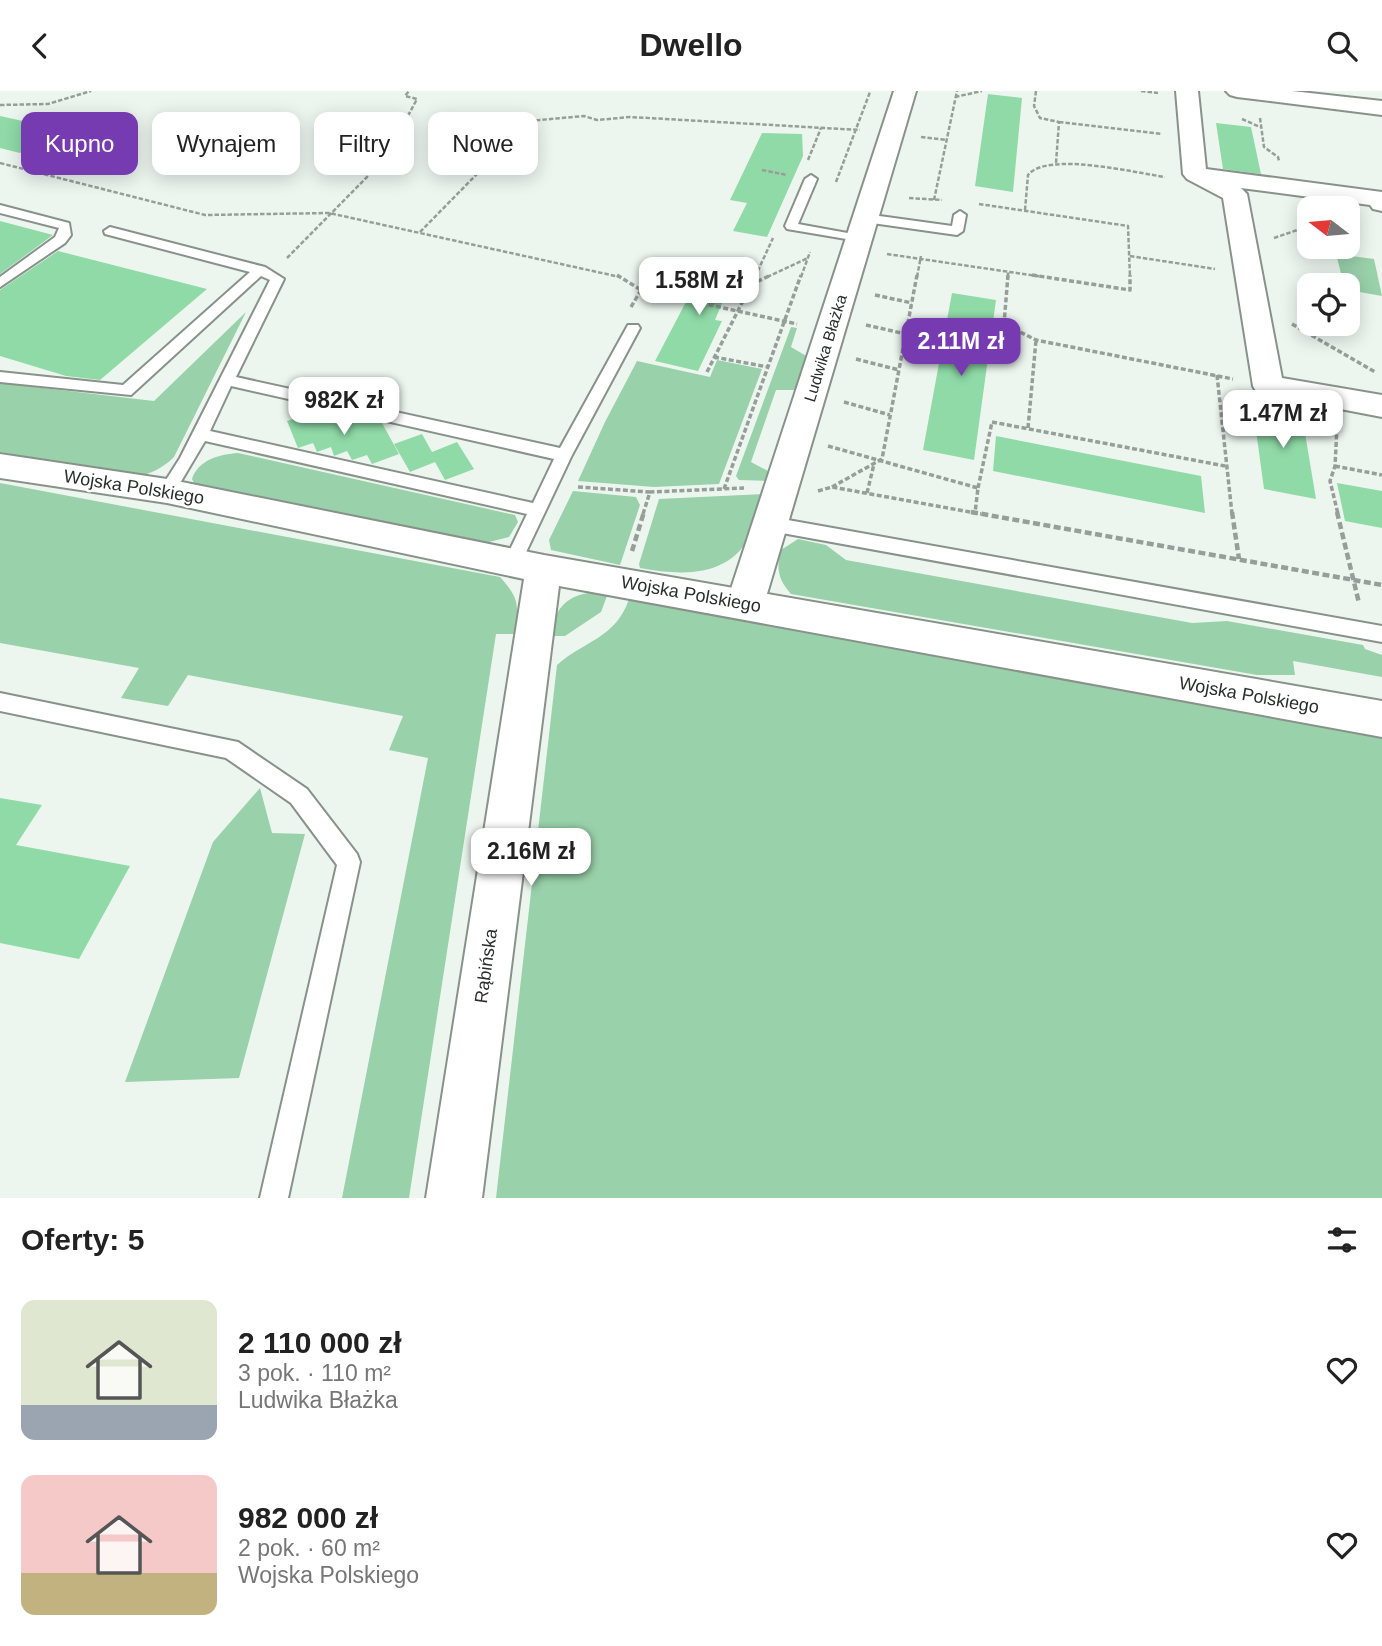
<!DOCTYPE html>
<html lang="pl">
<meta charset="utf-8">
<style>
body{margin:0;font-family:Arial,sans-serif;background:#f2f2f2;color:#222;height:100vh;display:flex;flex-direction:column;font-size:26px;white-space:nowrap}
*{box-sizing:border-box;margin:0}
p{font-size:23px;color:#767676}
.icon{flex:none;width:38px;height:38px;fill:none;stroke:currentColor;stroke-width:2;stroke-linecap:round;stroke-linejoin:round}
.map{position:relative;height:1107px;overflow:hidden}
.side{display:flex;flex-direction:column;background:#fff;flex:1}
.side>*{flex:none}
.top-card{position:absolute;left:21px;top:21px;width:700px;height:63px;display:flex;gap:14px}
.needle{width:46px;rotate:286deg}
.fabs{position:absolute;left:1297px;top:105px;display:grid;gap:14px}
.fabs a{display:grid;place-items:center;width:63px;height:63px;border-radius:14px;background:#fff;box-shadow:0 4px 18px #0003;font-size:35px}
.price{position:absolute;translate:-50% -60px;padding:0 16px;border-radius:14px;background:#fff;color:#222;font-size:23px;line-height:46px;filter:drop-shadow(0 2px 4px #0008)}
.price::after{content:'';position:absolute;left:50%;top:42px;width:21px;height:16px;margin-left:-10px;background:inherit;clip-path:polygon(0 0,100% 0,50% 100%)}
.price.selected{background:#773bb1;color:#fff}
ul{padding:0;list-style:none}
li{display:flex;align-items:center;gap:21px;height:175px;padding:0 21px}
li span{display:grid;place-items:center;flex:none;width:196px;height:140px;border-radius:14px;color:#555}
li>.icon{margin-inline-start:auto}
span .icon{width:84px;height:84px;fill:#fffc;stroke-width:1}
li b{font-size:30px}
h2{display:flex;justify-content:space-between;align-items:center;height:84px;padding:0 21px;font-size:30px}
.tag{padding:0 24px;border-radius:14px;background:#fff;box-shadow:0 4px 18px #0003;font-size:24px;line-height:63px}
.tag.selected{background:#773bb1;color:#fff}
header{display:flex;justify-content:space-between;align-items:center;height:91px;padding:0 21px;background:#fff;font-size:32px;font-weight:800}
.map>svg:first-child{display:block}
</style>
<header><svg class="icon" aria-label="back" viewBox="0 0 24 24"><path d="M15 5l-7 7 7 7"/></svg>Dwello<svg class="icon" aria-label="search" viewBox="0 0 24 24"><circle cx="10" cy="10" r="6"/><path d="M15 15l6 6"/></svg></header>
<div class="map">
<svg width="1382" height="1107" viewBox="0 0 1382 1107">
<rect width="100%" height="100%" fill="#ecf6ef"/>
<path fill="#99d1aa" d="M 1336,163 L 1374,168 L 1382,205 L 1348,199 L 1348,194 L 1344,194 Z
M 246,221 L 174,366 C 163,377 151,383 135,386 L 0,361 L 0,292 L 154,310 Z
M 791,236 L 797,237 L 791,256 L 808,266 L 798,299 L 776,299 L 751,371 L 768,380 L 768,390 L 739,389 L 736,385 Z
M 717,269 L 762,278 L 719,393 L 654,396 L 578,390 L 605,331 L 637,270 L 710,286 Z
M 238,362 L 515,424 L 518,431 L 509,446 L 489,451 L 196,396 L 192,388 C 198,369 220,363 238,362 Z
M 0,392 L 500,486 C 520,508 519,515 514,543 L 496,543 L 409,1107 L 342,1107 L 428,667 L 389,659 L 403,625 L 188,584 L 168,615 L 121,607 L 139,577 L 0,552 Z
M 573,400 L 636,406 L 640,414 L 620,474 L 551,459 L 549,449 Z
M 764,403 C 760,415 758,428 753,439 C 732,487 684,485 640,477 L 639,473 L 659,408 Z
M 798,448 L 826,454 L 846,469 L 1192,532 L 1227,530 L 1363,554 L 1365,558 L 1382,564 L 1382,586 L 1293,570 L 1295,584 L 1257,584 L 791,503 C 778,488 776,478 781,459 Z
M 588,502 L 607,505 L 601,521 L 565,545 L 549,545 C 555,521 563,506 588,502 Z
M 629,508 L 1382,647 L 1382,1107 L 496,1107 L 557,574 C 584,550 616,547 629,508 Z
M 260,697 L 272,742 L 305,743 L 239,987 L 125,991 L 213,751 Z"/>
<path fill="#8fdaa7" d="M 988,3 L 1022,7 L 1013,101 L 975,95 Z
M 0,25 L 59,38 L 20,62 L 0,57 Z
M 1216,32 L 1251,36 L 1261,83 L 1223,78 Z
M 762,42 L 802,43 L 803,65 L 767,146 L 733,140 L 747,112 L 730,109 Z
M 0,130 L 53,144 L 0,183 Z
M 58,160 L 207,198 L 100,289 L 66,285 L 0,265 L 0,199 Z
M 709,167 L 739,172 L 715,229 L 722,230 L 698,280 L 655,270 Z
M 952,202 L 996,209 L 974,369 L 923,359 Z
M 356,286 L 371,313 L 340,306 L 335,297 Z
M 1252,310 L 1301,318 L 1316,408 L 1264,398 Z
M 314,321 L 318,329 L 332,324 L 336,333 L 349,328 L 353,336 L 348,324 L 382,332 L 399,363 L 372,373 L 367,364 L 352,369 L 347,360 L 334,365 L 331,356 L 317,361 L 313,352 L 298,357 L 287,330 Z
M 422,343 L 432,361 L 457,351 L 474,378 L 445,389 L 435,371 L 410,381 L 394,353 Z
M 996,345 L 1201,385 L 1205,422 L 993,380 Z
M 1337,392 L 1382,400 L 1382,437 L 1345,430 Z
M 0,707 L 42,714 L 16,754 L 130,775 L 79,868 L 0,852 Z"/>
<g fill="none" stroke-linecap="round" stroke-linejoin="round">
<defs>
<path id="service" d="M 811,84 L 817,88 L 798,133 L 864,145 L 864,151 L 787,138 L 785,135 L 805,88 Z
M 0,114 L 69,132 L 71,144 L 65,152 L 0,196 L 0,186 L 55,146 L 59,137 L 0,122 Z
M 960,120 L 966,124 L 963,140 L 957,144 L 865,131 L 859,127 L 865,123 L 952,135 L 954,124 Z
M 110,136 L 265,176 L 284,188 L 236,286 L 560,357 L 628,234 L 638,234 L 640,237 L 572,364 L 519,476 L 507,476 L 504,471 L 527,423 L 205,350 L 173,404 L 161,404 L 159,400 L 180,367 L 270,189 L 261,185 L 131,304 L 0,291 L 0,281 L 123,294 L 250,181 L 105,143 L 104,140 ZM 231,295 L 554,368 L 533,412 L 210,340 Z
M 771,426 L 1382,535 L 1382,551 L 771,440 L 765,438 L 762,433 L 765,428 Z
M 0,602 L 238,651 L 307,698 L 357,763 L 360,771 L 288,1107 L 260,1107 L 337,774 L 291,712 L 226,667 L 0,620 Z"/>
<path id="minor" d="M 894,0 L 916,0 L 764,513 L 758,524 L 745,528 L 732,524 L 726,513 Z
M 1176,0 L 1198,0 L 1206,78 L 1382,101 L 1382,120 L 1373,118 L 1370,114 L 1241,97 L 1247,103 L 1282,287 L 1382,304 L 1382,326 L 1257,302 L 1253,295 L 1223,107 L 1187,88 L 1183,83 Z
M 1226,0 L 1292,0 L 1382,10 L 1382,24 L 1237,6 L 1230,4 Z"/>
<path id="tertiary" d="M 0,363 L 167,388 L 544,464 L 1382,610 L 1382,646 L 559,495 L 482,1107 L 426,1107 L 524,488 L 167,412 L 0,387 Z"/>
</defs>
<use href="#service" stroke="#89918b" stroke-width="4"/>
<use href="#minor" stroke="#89918b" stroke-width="4"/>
<use href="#tertiary" stroke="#89918b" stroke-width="4"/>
<path stroke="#979e99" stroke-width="2.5" stroke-dasharray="4.5 2" stroke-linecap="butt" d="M 1036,0 L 1034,15 L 1040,27 L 1059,31 L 1056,72
M 1141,0 L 1158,2
M 955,6 L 982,0
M 0,14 L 48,13 L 91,0
M 1260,27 L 1264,56 L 1278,66 L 1279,70
M 1242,28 L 1260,36
M 1059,31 L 1162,43
M 921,46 L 947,49
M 808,69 L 821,37
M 0,72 L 205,124 L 329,122 L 620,186
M 762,79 L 787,84
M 836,91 L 870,1
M 909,107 L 942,109
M 934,109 L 957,0
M 979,113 L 1128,135 L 1130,186
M 1025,119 L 1028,84 C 1047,60 1136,82 1165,86
M 420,141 L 529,30 L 584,25 L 597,29 L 630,26 L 860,39
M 1274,147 L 1309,135
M 887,163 L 1044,186
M 1130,165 L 1215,178
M 287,167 L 367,86 L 375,65 L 402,36 L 417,8 L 405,5 L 409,0
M 755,186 L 773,147
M 767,186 L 808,167
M 801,186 L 810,161
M 917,186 L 921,165
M 1008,186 L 1008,180"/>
<path stroke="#979e99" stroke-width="3.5" stroke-dasharray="5 2.5" stroke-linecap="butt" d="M 617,184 L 641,199 L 797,233
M 1008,184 L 1004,233 L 1036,249 L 1233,288
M 1032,184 L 1130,199 L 1130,184
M 875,204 L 912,212
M 710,213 L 771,184
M 631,216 L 641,199
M 1292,233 L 1375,281
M 866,234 L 906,243
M 714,266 L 768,276
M 856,268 L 899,279
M 707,281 L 756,184
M 1217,284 L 1232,423
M 844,311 L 890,324
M 1337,336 L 1335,375 L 1330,390 L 1338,423
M 1028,337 L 1036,249
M 828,355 L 978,397 L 975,422
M 1335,375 L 1382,384
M 578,396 L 650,401
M 832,396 L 882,368 L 917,184
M 978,397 L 992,331 L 1225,375
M 724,398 L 801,184
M 818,400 L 832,396 L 981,423
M 867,402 L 874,373
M 643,423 L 650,401 L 744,397"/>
<path stroke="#979e99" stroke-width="4.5" stroke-dasharray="7 3.5" stroke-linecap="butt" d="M 971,421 L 1382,494
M 1232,421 L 1239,468
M 1337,421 L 1359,512
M 632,460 L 644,421"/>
<use href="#service" fill="#fff" fill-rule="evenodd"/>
<use href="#minor" fill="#fff" fill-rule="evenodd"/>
<use href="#tertiary" fill="#fff" fill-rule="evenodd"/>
</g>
<g text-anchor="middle" stroke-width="5" stroke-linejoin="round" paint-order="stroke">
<g font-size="16" fill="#2b2f2c" stroke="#fff">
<text transform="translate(825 257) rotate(-73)" y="6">Ludwika Błażka</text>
</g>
<g font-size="18" fill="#2b2f2c" stroke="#fff">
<text transform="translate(134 396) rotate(9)" y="6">Wojska Polskiego</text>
<text transform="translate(691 503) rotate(10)" y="6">Wojska Polskiego</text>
<text transform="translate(1249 604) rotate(10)" y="6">Wojska Polskiego</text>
<text transform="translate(486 875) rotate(-82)" y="6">Rąbińska</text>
</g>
</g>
</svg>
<div class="fabs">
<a><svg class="needle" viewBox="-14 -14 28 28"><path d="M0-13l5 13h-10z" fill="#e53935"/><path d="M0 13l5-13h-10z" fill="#767676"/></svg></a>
<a><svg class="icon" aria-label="locate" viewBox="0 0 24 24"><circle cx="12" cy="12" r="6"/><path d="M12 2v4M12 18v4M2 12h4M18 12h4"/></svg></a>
</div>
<b class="price" style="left:699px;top:226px">1.58M zł</b>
<b class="price selected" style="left:961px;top:287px">2.11M zł</b>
<b class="price" style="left:344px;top:346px">982K zł</b>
<b class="price" style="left:1283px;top:359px">1.47M zł</b>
<b class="price" style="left:531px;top:797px">2.16M zł</b>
<div class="top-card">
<a class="tag selected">Kupno</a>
<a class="tag">Wynajem</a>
<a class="tag">Filtry</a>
<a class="tag">Nowe</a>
</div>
</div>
<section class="side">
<h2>Oferty: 5<svg class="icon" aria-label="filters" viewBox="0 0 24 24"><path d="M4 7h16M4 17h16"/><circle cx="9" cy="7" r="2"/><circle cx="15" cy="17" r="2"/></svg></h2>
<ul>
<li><span style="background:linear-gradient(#dfe7d0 75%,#9aa5b1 0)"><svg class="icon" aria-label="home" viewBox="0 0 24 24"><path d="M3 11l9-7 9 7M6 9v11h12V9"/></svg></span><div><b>2 110 000 zł</b><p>3 pok. · 110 m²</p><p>Ludwika Błażka</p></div><svg class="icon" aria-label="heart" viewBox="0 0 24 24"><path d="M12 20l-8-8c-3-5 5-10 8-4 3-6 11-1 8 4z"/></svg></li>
<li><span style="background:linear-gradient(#f6c9c9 70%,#c2b280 0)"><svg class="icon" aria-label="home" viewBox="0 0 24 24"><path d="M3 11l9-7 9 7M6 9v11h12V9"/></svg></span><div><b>982 000 zł</b><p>2 pok. · 60 m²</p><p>Wojska Polskiego</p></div><svg class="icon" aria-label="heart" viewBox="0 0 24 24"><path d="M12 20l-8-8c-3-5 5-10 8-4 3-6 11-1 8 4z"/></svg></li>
</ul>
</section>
